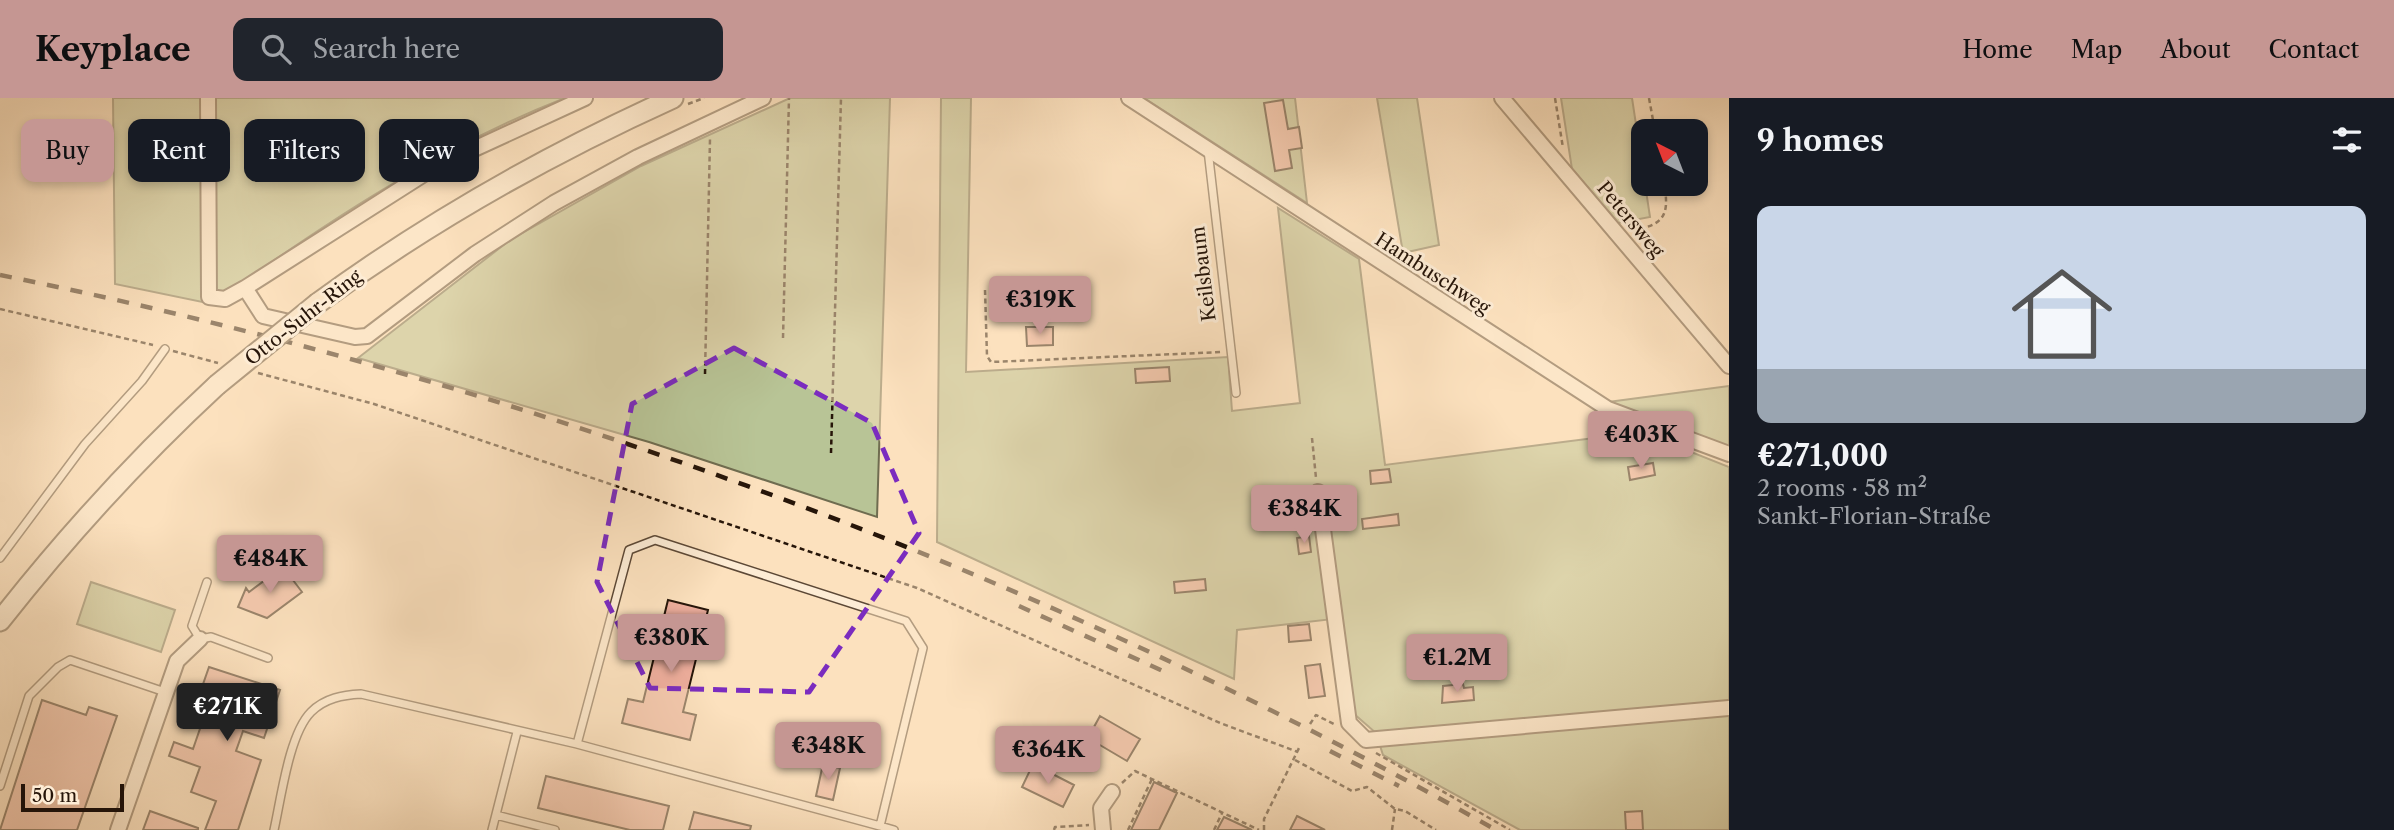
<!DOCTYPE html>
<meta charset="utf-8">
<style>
body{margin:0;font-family:"Libre Caslon Text",serif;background:#20242c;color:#f1f3f6;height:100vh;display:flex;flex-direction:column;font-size:26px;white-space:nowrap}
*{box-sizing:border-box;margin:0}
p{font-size:23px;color:#9ea1a6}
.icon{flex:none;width:38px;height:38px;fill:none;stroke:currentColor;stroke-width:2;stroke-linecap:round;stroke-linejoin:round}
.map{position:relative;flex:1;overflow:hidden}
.panel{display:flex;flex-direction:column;background:#171b24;width:665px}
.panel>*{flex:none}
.guide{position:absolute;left:21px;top:21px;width:665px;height:63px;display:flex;gap:14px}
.needle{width:46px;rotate:318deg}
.tools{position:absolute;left:1631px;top:21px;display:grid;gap:14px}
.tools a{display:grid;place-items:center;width:77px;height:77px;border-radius:14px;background:#171b24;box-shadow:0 4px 10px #0003;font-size:35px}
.scale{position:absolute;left:21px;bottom:18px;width:103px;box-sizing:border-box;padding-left:7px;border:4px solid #261509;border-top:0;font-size:19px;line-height:24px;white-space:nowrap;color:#261509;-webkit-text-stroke:5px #fdecd5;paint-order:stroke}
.price{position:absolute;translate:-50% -60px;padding:0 16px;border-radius:7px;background:#c59692;color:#111;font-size:23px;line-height:46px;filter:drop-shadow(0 2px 4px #0008)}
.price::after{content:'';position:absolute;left:50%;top:42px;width:21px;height:16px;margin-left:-10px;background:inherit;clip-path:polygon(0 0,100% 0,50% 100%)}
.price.active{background:#222;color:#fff}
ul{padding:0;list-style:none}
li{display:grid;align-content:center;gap:14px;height:371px;padding:0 28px}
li+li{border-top:2px solid #363941}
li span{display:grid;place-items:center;height:217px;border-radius:14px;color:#555}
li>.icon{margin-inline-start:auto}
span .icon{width:126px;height:126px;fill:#fffc;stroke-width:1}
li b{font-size:30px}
h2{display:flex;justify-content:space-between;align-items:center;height:84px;padding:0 28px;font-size:30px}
.chip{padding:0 24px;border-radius:14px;background:#171b24;box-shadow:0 4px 10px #0003;font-size:24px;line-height:63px}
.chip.active{background:#c59692;color:#111}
header{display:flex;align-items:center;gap:42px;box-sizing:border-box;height:98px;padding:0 35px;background:#c59692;color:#111}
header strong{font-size:33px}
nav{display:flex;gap:38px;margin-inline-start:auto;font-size:24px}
.search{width:490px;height:63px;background:#20242c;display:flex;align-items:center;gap:18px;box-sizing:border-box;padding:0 24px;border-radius:14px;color:#9ea1a6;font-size:26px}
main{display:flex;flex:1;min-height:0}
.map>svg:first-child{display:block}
</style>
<header>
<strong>Keyplace</strong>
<div class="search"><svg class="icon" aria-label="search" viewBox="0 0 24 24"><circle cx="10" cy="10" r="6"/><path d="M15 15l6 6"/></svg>Search here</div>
<nav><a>Home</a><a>Map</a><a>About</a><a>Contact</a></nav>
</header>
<main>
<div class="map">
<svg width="1729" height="732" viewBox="0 0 1729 732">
<rect width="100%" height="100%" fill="#fce1be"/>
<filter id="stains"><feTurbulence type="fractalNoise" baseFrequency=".00286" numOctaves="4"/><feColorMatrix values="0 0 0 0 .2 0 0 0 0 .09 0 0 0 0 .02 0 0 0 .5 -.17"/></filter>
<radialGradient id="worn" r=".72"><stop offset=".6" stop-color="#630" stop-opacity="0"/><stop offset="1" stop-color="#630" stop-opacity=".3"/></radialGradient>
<path fill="#b8c496" stroke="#6f6c50" stroke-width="2" d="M 113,0 L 565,0 C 439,49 322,127 212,206 L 115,186 Z
M 790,0 L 890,0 L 877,419 L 649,344 L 358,260 L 510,142 L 641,68 Z
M 941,0 L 971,0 L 966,274 L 1228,259 L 1232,313 L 1300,305 L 1278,110 L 1359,161 L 1385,367 L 1641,334 L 1729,369 L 1729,732 L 1520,732 L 1383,657 L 1376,635 L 1353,615 L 1341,520 L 1237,532 L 1234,581 L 937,444 Z
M 1144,0 L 1295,0 L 1307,105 Z
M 1377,0 L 1417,0 L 1439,147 L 1403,155 Z
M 1561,0 L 1632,0 L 1650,119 L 1618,125 L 1572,71 Z
M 1729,288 L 1729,349 L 1608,304 Z
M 91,484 L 175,512 L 161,554 L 77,526 Z"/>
<path fill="#eeae9d" stroke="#261509" stroke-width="2" d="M 1283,2 L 1288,31 L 1299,29 L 1302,50 L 1289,52 L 1292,70 L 1275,73 L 1264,5 Z
M 1026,229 L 1053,229 L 1053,247 L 1027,248 Z
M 1169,269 L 1170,283 L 1136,285 L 1135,271 Z
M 1653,365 L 1655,377 L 1630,382 L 1628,369 Z
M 1389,371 L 1391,384 L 1371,386 L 1370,373 Z
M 1398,416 L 1399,427 L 1363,431 L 1362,421 Z
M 1309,438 L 1311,454 L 1299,456 L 1297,440 Z
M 283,469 L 302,494 L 267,520 L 238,509 L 246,490 L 249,494 Z
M 1205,481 L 1206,492 L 1175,495 L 1174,484 Z
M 668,502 L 708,512 L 683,614 L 696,617 L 690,642 L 622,625 L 628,601 L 643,604 Z
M 1309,526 L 1311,542 L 1289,544 L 1288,528 Z
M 1320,566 L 1325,598 L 1309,600 L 1305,568 Z
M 209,569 L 280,592 L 264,640 L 243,633 L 236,653 L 261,662 L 238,732 L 205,732 L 216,703 L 191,694 L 200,669 L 169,658 L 174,644 L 193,651 L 204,619 L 193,615 Z
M 1463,586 L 1464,590 L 1473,589 L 1474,602 L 1442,605 L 1443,588 Z
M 42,602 L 86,617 L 89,609 L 117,618 L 77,732 L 0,732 Z
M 1100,618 L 1140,641 L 1127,663 L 1088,640 Z
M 823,666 L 840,670 L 833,702 L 816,698 Z
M 1033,666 L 1074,687 L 1063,709 L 1022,689 Z
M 546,678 L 669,708 L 663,732 L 630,732 L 538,710 Z
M 1154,684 L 1177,695 L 1159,732 L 1131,732 Z
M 150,713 L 198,730 L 198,732 L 143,732 Z
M 1642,713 L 1643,732 L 1626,732 L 1625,714 Z
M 694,714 L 751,728 L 750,732 L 689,732 Z
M 1297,718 L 1325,732 L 1290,732 Z
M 1224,719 L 1252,732 L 1217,732 Z"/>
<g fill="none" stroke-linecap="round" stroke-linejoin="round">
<defs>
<path id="service" d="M 1208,52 L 1236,295
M 0,460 L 85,346 L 142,283 L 165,251
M 207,484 L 192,528 L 200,541 L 211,539 L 268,560
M 0,688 L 29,598 L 58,569 L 70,562 L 165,594
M 496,717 L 555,732
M 880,728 L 894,732
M 274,732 C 281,701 289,636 311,614 C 325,600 343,597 361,596 L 577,646 L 880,728 L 923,550 L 906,523 L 655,442 L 629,452 L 577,646
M 492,732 L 517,634"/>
<path id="minor" d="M 208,0 L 209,199 L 225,201 L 245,190
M 585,0 L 435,69 L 245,190 L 263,218 L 355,239 L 367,238 L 475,156 L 554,105 L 638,59 L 763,0
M 1129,0 L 1608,311 L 1729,356
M 1502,0 L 1729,268
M 1318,394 L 1349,625 L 1366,642 L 1729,610
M 118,732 L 177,563 L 200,541
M 1103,732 L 1101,710 L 1112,694"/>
<path id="tertiary" d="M 318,205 C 430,123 547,57 673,0
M 0,523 C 66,439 138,360 217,287"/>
</defs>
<use href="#service" stroke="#5c4836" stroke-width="10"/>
<use href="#minor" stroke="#5c4836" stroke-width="18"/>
<use href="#tertiary" stroke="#5c4836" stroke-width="23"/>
<path stroke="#261509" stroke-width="2.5" stroke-dasharray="5 3.5" stroke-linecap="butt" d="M 1555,0 L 1563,50
M 1649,0 L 1655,33
M 688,6 L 704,0
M 1631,132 C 1664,128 1670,117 1664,86
M 985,192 L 987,258 L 991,264 L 1222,254
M 0,211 L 153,247
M 783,240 L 789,0
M 173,253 L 218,265
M 258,275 L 374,306 L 917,490 L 1220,625 L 1298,654
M 705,276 L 710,41
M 1312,340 L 1316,380
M 831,355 L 841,0
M 1310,626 L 1316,617 L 1334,626
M 1376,655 L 1510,732
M 1295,662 L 1352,693 L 1367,689 L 1395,711 L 1405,713 L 1436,732
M 1122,685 L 1135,673 L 1259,732
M 1054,732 L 1055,729 L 1089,727
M 1128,732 L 1152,681
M 1214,732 L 1222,715
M 1264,732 L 1264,721 L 1300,648
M 1392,732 L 1395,711"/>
<use href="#service" stroke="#fdecd5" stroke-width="7"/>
<use href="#minor" stroke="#fdecd5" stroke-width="14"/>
<use href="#tertiary" stroke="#fdecd5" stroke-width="19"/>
<path stroke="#261509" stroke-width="4.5" stroke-dasharray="12 12" stroke-linecap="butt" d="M 0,177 C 515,281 1040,473 1496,732
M 1019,508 L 1163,573
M 1330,653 L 1399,688"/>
<defs>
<path id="tertiary-bridge" d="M 217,287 L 318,205"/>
</defs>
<use href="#tertiary-bridge" stroke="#5c4836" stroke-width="23" stroke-linecap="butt"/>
<use href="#tertiary-bridge" stroke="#fdecd5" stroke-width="19"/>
</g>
<path d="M0 0H1729V732H0ZM 734,250 L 872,325 L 919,435 L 809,594 L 650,590 L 597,484 L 632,306 Z" fill="#fce1be" fill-opacity=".55" fill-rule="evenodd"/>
<path fill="none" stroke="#7b2cbf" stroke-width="5" stroke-dasharray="14 9" stroke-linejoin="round" d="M 734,250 L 872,325 L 919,435 L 809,594 L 650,590 L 597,484 L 632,306 Z"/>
<g text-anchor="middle" stroke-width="6" stroke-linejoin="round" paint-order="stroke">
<g font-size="19" fill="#261509" stroke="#fdecd5">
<text transform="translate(1631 121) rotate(50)" y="7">Petersweg</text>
<text transform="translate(1433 175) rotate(33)" y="7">Hambuschweg</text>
<text transform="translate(1203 176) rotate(-97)" y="7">Keilsbaum</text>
<text transform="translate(303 219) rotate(-38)" y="7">Otto-Suhr-Ring</text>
</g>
</g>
<rect width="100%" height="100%" filter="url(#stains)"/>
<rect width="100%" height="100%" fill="url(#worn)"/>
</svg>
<div class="tools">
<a><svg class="needle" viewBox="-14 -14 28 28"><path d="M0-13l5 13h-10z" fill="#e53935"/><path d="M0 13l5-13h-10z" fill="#9ea1a6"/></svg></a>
</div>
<div class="scale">50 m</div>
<b class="price" style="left:1040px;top:238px">€319K</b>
<b class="price" style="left:1641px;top:373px">€403K</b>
<b class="price" style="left:1304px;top:447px">€384K</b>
<b class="price" style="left:270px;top:497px">€484K</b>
<b class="price" style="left:671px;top:576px">€380K</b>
<b class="price" style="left:1457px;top:596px">€1.2M</b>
<b class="price active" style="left:227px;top:645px">€271K</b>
<b class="price" style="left:828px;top:684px">€348K</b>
<b class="price" style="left:1048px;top:688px">€364K</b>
<div class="guide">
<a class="chip active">Buy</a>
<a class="chip">Rent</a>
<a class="chip">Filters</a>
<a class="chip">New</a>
</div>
</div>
<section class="panel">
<h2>9 homes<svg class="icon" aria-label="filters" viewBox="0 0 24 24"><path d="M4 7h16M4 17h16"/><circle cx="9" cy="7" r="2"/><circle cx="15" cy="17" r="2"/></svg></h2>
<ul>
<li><span style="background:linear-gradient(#c9d6e8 75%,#9aa5b1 0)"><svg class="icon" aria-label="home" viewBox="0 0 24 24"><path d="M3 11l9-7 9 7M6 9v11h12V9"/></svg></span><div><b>€271,000</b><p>2 rooms · 58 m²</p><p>Sankt-Florian-Straße</p></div></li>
</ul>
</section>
</main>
